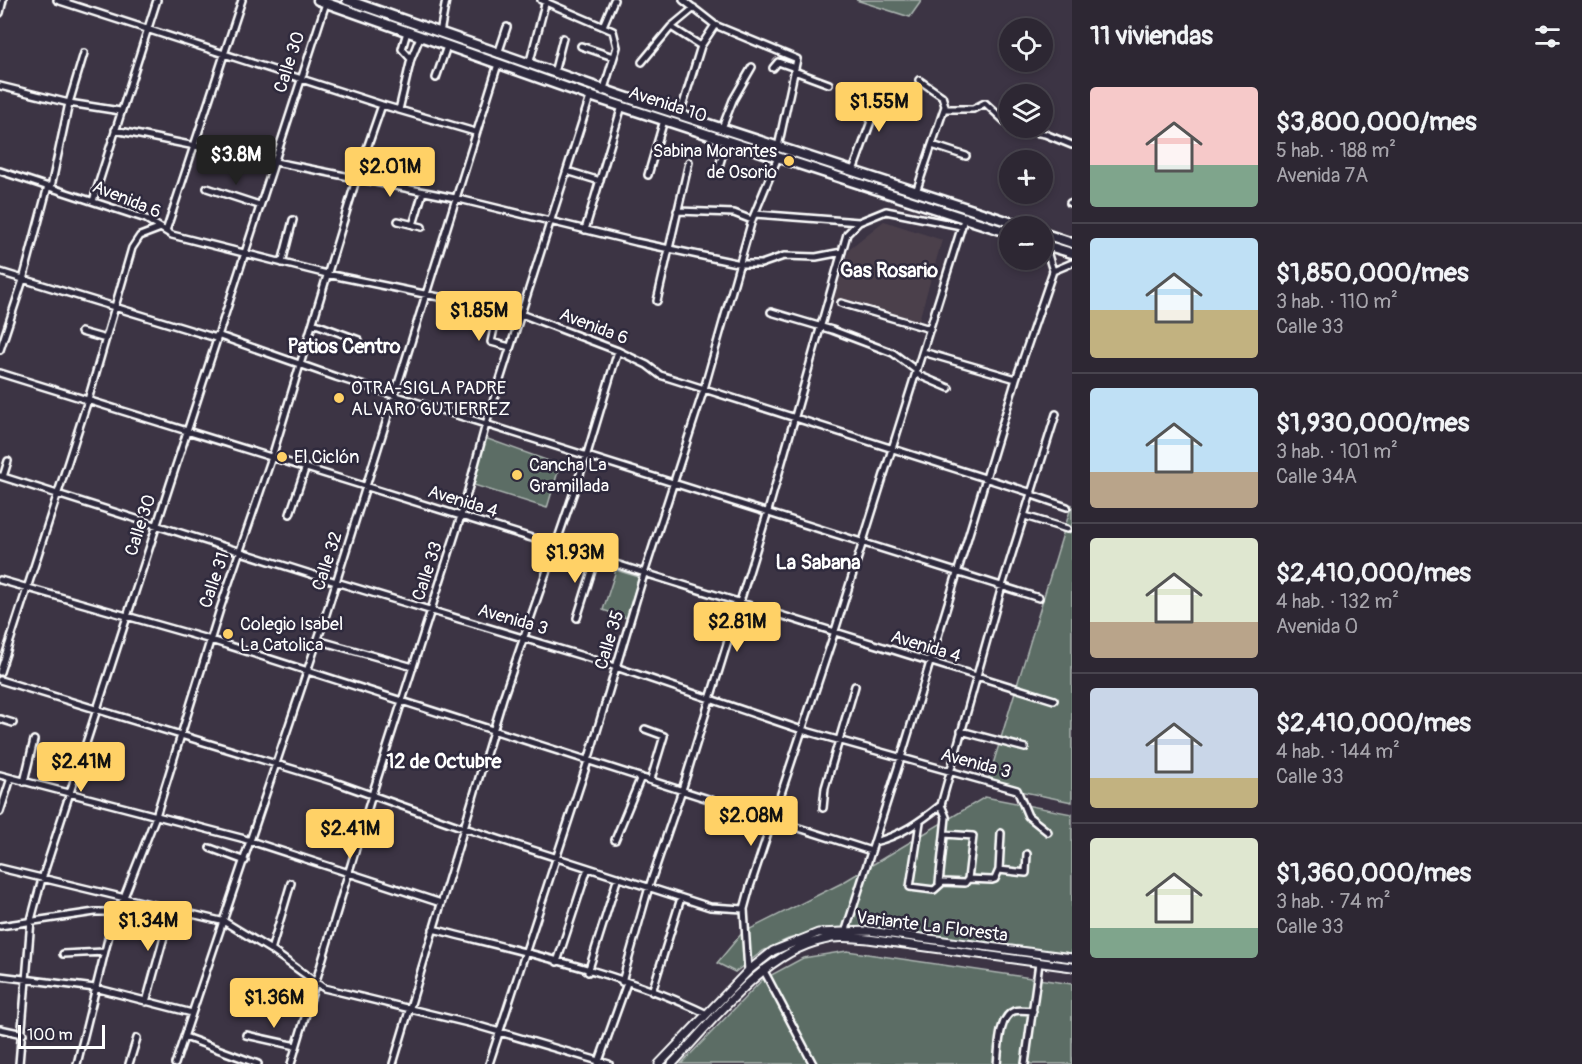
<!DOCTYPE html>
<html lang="es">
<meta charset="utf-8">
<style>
body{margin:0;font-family:Pangolin,sans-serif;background:#39333f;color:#f1f3f6;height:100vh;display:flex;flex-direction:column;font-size:22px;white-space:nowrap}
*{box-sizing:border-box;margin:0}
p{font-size:20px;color:#a7a5ac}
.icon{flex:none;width:33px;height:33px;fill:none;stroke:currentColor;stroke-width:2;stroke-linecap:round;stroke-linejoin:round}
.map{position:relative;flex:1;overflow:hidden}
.sheet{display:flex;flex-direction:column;background:#2d2733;width:510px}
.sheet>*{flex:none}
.controls{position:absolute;left:999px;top:18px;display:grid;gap:12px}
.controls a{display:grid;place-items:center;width:54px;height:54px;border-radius:50%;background:#2d2733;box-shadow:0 3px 9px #0003,0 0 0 2px #48444e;font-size:30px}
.scale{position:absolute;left:18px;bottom:15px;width:87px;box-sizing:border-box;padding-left:6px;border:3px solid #fff;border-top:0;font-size:16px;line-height:21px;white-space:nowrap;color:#fff;-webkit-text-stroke:4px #2f2a3d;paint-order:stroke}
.price{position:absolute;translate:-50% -51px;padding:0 14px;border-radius:6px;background:#ffd166;color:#111;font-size:20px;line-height:39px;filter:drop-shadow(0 2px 3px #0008)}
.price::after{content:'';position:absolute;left:50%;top:36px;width:18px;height:14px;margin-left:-9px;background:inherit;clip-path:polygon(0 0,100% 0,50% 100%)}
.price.on{background:#222;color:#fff}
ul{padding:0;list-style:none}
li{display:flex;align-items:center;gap:18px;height:150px;padding:0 18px}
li+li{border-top:2px solid #48444e}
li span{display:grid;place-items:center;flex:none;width:168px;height:120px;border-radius:6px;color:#555}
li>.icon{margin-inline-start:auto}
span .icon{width:72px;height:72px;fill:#fffc;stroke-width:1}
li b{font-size:26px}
h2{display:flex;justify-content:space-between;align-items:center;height:72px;padding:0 18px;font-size:26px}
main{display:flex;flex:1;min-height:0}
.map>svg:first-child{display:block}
</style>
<main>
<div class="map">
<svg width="1072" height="1064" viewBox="0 0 1072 1064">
<rect width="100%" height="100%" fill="#3c3444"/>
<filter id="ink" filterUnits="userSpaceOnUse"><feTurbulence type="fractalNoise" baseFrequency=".0167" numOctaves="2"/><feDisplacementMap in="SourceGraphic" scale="12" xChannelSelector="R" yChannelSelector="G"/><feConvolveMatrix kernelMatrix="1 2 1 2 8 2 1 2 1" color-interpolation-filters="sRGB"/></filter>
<g filter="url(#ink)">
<path fill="#4c404c" d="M 884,221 L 942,240 L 917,327 L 834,298 L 850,248 Z"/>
<path fill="#5b6d65" stroke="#adb6b2" stroke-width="1.5" d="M 856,0 L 922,0 L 910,17 Z
M 485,438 L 560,465 L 547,508 L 474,485 Z
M 1072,504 L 1072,802 L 987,784 Z
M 616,570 L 639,577 L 627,618 L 603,610 Z
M 985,797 L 1072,814 L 1072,956 L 920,936 L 818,931 L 788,939 L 763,951 L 735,972 L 717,963 L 742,933 L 842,883 Z
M 847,951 L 1072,984 L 1072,1064 L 681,1064 L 762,980 L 803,958 Z"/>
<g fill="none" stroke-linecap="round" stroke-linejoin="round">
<defs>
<path id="minor" d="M 57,0 L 382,105 L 475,132
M 541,0 L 613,31 L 617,47 L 603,92
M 683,0 L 715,25 L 797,59 L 778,147
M 0,13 L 3,0
M 603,26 L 614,0
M 671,27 L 701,46
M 407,32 L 402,49 L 411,59
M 440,33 L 446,0
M 581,46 L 613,57
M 498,54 L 507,27
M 642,62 L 671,27 L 694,8
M 529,65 L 546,0
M 773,68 L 778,62 L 795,68
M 794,71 L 829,84
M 554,73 L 563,38
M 436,78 L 447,46
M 0,86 L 69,103 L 120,111
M 944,109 L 973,109 L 985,103 L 1010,126
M 399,110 L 411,59 L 420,37
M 680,114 L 701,46 L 715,25
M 722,128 L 733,100 L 752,67
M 1011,128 L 1045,134 L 1072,145
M 115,130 L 455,198 L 636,242 L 741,264 L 761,264 L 784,256 L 816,257 L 842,252
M 932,145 L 966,156
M 0,171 L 146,219 L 172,235 L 327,274 L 521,314 L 618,351 L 647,365 L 660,375 L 1032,493
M 567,171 L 600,181
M 853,171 L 883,88
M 717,173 L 727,140
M 648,175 L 664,120
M 51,187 L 69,103 L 84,53
M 207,188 L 259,205
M 916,192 L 945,106 L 942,96 L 919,80
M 93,201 L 157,0
M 1070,203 L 1072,203
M 677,211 L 734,213 L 752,220
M 755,214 L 859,222
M 398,221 L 422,227
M 413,225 L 423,192
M 585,230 L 622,106
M 166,231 L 242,0
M 282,263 L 293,220
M 1053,271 L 1072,263
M 0,272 L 216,338
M 657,301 L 689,162
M 841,303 L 930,329
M 498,310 L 491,342 L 510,347
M 771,312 L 832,330 L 893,353 L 917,371
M 313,323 L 359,340
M 81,332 L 106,339
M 217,335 L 336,377 L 1039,598
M 0,350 L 23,280 L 48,186
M 923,352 L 1016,379
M 0,373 L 1054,700
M 916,374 L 949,388
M 0,476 L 336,582 L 586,657 L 802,730 L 1017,790 L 1028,816 L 1048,832
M 3,477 L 8,461
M 1032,495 L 1067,507
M 290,514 L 305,469
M 1025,516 L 1067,529
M 0,580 L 211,640 L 871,851
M 577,618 L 596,558
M 317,640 L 413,667
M 0,672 L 88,400 L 132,248 L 140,236 L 161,228
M 0,680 L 332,781 L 464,828 L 710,907 L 744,909
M 0,719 L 13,723
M 645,729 L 664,736 L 651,779
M 961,731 L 1025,748
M 0,775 L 241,838 L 441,903
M 24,782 L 34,740
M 823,808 L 825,788 L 855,686
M 0,812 L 11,778
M 920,822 L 910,887 L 934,890 L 943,882 L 965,883 L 968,879 L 992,880 L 995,879 L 999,870 L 1026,873 L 1027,854
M 945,834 L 973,836 L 968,879
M 615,840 L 641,777
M 874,842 C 900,836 920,822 941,805 L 1002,586 L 1056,414
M 210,848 L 245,861
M 0,868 L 225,922 L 271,950 L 324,988 L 472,1024 L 609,1064
M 999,870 L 1001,833
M 939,883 L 946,817 L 941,805
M 0,926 L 95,912 L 116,912
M 433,929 C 523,952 623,973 707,1014
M 846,930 L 901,758 L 1016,379 L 1053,271 L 1045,245
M 271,950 L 291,883
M 63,954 L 104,952
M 557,962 L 588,868
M 763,969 L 813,1064
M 748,971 L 744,909 L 750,887 L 834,634 L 965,216
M 588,972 L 618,877
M 0,976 L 95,988 L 192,1013
M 622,982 L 649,887 L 682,790 L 768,511 L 847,234 L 859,222 L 886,211 L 961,226
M 652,992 L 681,898
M 146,1002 L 172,908
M 0,1029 L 23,1034
M 246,1035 L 296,1046
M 185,1037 L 258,1064
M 19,1064 L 31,920 L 42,879 L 326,3
M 77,1064 L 109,935 L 156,816 L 220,609 L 272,457 L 356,180 L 382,105
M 129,1064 L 137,1038
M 175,1064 L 323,624 L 498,64
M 291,1064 L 372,795 L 461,516 L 486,424 L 591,94
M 393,1064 L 503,698 L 587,454 L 618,351
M 489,1064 L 588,761 L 644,574 L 704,389 L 752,220 L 778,157
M 598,1064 L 627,983
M 997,1064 C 999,1050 998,1017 1014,1011 C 1020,1009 1027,1011 1033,1011
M 1025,1064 L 1039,963"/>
<path id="secondary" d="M 659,1064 L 748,971 L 773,951 L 818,933 L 869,931 L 1072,958
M 672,1064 C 712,1022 764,952 823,940 C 838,936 853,938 868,939 L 1072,967"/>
<path id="primary" d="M 318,0 L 590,96 L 1010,233
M 347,0 L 622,96 L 1022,226
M 1042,233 L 1072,243
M 1042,244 L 1072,253"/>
</defs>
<use href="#minor" stroke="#fff" stroke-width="10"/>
<use href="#secondary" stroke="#fff" stroke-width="11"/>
<use href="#primary" stroke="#fff" stroke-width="13"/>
<use href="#minor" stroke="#2f2a3d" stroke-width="5"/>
<use href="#secondary" stroke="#2f2a3d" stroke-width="7"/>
<use href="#primary" stroke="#2f2a3d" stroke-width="8"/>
</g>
</g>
<g fill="#ffd166" stroke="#2f2a3d" stroke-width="2">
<circle cx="789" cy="161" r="6"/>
<circle cx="339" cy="398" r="6"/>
<circle cx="282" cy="457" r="6"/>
<circle cx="517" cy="475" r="6"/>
<circle cx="228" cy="634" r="6"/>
</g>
<g text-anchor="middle" stroke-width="5" stroke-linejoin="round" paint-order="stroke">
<g font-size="18" fill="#fff" stroke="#2f2a3d">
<text transform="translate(289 62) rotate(-72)" y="6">Calle 30</text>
<text transform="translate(668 104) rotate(18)" y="6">Avenida 10</text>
<text transform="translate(127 199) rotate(22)" y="6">Avenida 6</text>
<text transform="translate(594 326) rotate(21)" y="6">Avenida 6</text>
<text transform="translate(463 501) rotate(17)" y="6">Avenida 4</text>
<text transform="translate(140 525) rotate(-72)" y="6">Calle 30</text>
<text transform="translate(327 561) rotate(-72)" y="6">Calle 32</text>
<text transform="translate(427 571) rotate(-72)" y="6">Calle 33</text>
<text transform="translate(214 580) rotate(-71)" y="6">Calle 31</text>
<text transform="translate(513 619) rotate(16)" y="6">Avenida 3</text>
<text transform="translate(609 640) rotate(-73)" y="6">Calle 35</text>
<text transform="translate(926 646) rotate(17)" y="6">Avenida 4</text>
<text transform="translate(976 763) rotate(15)" y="6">Avenida 3</text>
<text transform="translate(932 926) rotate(7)" y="6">Variante La Floresta</text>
</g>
<g font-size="18" fill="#fff" stroke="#2f2a3d" text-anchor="start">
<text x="777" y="157" text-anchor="end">Sabina Morantes<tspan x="777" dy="21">de Osorio</tspan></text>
<text x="351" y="394">OTRA-SIGLA PADRE<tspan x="351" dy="21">ALVARO GUTIERREZ</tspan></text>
<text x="294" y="463">El Ciclón</text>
<text x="529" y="471">Cancha La<tspan x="529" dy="21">Gramillada</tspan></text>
<text x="240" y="630">Colegio Isabel<tspan x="240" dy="21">La Catolica</tspan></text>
</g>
<g font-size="20" font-weight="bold" fill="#fff" stroke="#2f2a3d">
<text x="889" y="277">Gas Rosario</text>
<text x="344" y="353">Patios Centro</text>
<text x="818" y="569">La Sabana</text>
<text x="444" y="768">12 de Octubre</text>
</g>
</g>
</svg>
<div class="controls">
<a><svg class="icon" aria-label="locate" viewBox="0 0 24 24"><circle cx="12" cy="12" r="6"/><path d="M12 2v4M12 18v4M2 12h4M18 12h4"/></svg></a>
<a><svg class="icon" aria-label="layers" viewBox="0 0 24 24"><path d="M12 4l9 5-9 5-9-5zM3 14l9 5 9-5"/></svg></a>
<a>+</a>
<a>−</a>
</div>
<div class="scale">100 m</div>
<b class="price" style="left:879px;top:133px">$1.55M</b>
<b class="price on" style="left:236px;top:186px">$3.8M</b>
<b class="price" style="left:390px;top:198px">$2.01M</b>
<b class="price" style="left:479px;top:342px">$1.85M</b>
<b class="price" style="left:575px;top:584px">$1.93M</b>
<b class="price" style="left:737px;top:653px">$2.81M</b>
<b class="price" style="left:81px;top:793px">$2.41M</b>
<b class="price" style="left:751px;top:847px">$2.08M</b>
<b class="price" style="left:350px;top:860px">$2.41M</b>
<b class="price" style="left:148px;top:952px">$1.34M</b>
<b class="price" style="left:274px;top:1029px">$1.36M</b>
</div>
<section class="sheet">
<h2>11 viviendas<svg class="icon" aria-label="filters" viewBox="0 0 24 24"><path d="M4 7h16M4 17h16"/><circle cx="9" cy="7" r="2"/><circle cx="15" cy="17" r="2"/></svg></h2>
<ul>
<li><span style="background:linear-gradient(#f6c9c9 65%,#7fa58c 0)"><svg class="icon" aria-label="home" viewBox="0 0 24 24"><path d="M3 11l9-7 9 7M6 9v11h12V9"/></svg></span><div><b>$3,800,000/mes</b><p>5 hab. · 188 m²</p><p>Avenida 7A</p></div></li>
<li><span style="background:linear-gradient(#bfe0f5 60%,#c2b280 0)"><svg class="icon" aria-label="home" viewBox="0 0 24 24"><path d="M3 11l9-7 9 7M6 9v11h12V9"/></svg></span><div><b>$1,850,000/mes</b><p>3 hab. · 110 m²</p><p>Calle 33</p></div></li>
<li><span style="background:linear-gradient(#bfe0f5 70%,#b9a48a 0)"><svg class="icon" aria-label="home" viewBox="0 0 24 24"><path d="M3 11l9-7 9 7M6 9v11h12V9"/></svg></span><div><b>$1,930,000/mes</b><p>3 hab. · 101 m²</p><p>Calle 34A</p></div></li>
<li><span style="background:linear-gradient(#dfe7d0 70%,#b9a48a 0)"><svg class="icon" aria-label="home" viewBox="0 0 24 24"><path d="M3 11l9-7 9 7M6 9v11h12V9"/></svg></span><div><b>$2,410,000/mes</b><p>4 hab. · 132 m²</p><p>Avenida 0</p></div></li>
<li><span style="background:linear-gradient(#c9d6e8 75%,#c2b280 0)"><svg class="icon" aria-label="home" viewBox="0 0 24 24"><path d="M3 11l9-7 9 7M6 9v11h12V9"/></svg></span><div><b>$2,410,000/mes</b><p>4 hab. · 144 m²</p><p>Calle 33</p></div></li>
<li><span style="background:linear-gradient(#dfe7d0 75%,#7fa58c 0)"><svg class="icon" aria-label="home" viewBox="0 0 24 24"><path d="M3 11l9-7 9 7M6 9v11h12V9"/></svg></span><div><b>$1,360,000/mes</b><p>3 hab. · 74 m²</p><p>Calle 33</p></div></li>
</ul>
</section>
</main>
